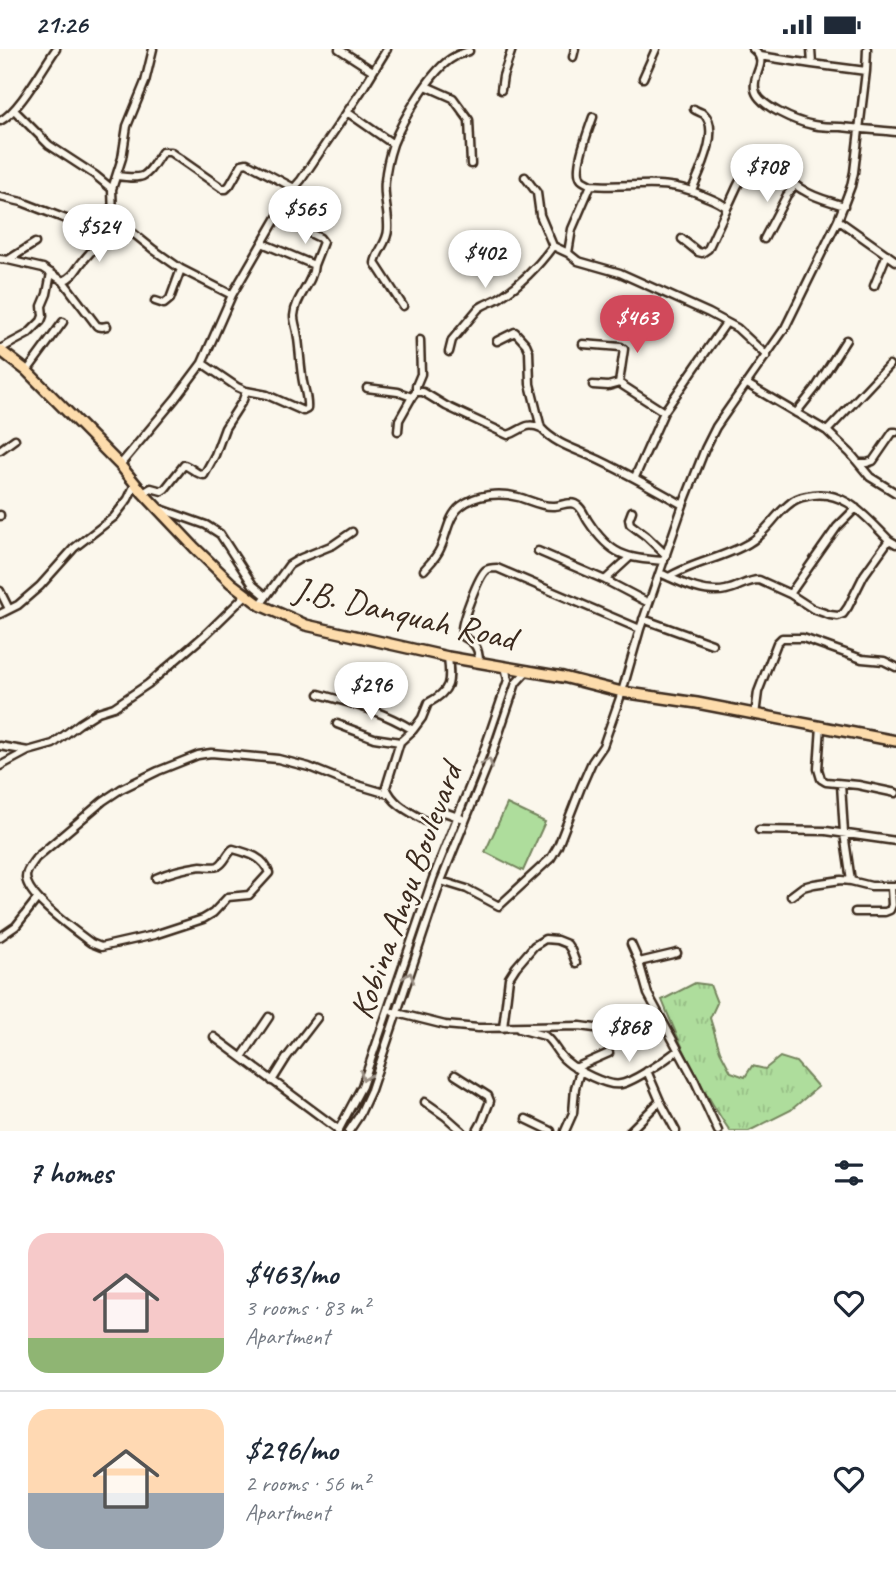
<!DOCTYPE html>
<meta charset="utf-8">
<style>
body{margin:0;font-family:Caveat,sans-serif;background:#f2f2f3;color:#1f2937;height:100vh;display:flex;flex-direction:column;font-size:26px;white-space:nowrap}
*{box-sizing:border-box;margin:0}
p{font-size:23px;color:#747a83}
.icon{flex:none;width:38px;height:38px;fill:none;stroke:currentColor;stroke-width:2;stroke-linecap:round;stroke-linejoin:round}
.map{position:relative;height:1082px;overflow:hidden}
.sheet{display:flex;flex-direction:column;background:#fff;flex:1}
.sheet>*{flex:none}
.price{position:absolute;translate:-50% -60px;padding:0 16px;border-radius:24px;background:#fff;color:#222;font-size:23px;line-height:46px;filter:drop-shadow(0 2px 4px #0008)}
.price::after{content:'';position:absolute;left:50%;top:42px;width:21px;height:16px;margin-left:-10px;background:inherit;clip-path:polygon(0 0,100% 0,50% 100%)}
.price.on{background:#d1495b;color:#fff}
ul{padding:0;list-style:none}
li{display:flex;align-items:center;gap:21px;height:175px;padding:0 28px}
li+li{border-top:2px solid #e0e1e3}
li span{display:grid;place-items:center;flex:none;width:196px;height:140px;border-radius:21px;color:#555}
li>.icon{margin-inline-start:auto}
span .icon{width:84px;height:84px;fill:#fffc;stroke-width:1}
li b{font-size:30px}
h2{display:flex;justify-content:space-between;align-items:center;height:84px;padding:0 28px;font-size:30px}
.status{display:flex;justify-content:space-between;align-items:center;height:49px;padding:0 35px;background:#fff;direction:ltr}
.status svg{height:19px;fill:currentColor}
.map>svg:first-child{display:block}
</style>
<div class="status"><b>21:26</b><svg viewBox="0 0 49 12"><path d="M0 12V9h3v3zM5 12V6h3v6zM10 12V3h3v9zM15 12V0h3v12zM26 1h20v11H26zM47 4h2v5h-2z"/></svg></div>
<div class="map">
<svg width="896" height="1082" viewBox="0 0 896 1082">
<defs>
<pattern id="grass-tufts" width="24" height="20" patternUnits="userSpaceOnUse" patternTransform="scale(1.75)"><rect width="24" height="20" fill="#aedd9c"/><path d="M3 7l-1-3M5 7V3M7 7l1-3M15 17l-1-3M17 17v-4M19 17l1-3" fill="none" stroke="#97be86"/></pattern>
</defs>
<rect width="100%" height="100%" fill="#fbf7ec"/>
<filter id="ink" filterUnits="userSpaceOnUse"><feTurbulence type="fractalNoise" baseFrequency=".0143" numOctaves="2"/><feDisplacementMap in="SourceGraphic" scale="14" xChannelSelector="R" yChannelSelector="G"/><feConvolveMatrix kernelMatrix="1 2 1 2 8 2 1 2 1" color-interpolation-filters="sRGB"/></filter>
<g filter="url(#ink)">
<path fill="url(#grass-tufts)" stroke="#74845d" stroke-width="2" d="M 695,934 L 710,936 L 717,954 L 710,969 L 720,1002 L 731,1023 L 745,1028 L 752,1017 L 765,1020 L 780,1008 L 796,1013 L 818,1038 L 791,1061 L 749,1082 L 730,1082 C 702,1042 680,996 662,951 Z"/>
<path fill="#aedd9c" stroke="#74845d" stroke-width="2" d="M 507,755 L 545,773 L 523,822 L 485,803 Z"/>
<g fill="none" stroke-linecap="round" stroke-linejoin="round">
<defs>
<path id="minor" d="M 339,0 L 373,22
M 753,0 C 770,14 752,23 755,40 C 757,57 798,73 813,76 C 822,78 832,78 841,78 C 859,80 878,81 896,83
M 811,0 L 812,15 L 866,22
M 760,7 L 812,15
M 573,8 L 575,0
M 643,29 L 656,0
M 426,37 L 453,49 L 469,71 L 471,115
M 501,41 L 503,27 L 512,0
M 14,61 L 49,96 L 95,126 L 112,140 L 113,168 L 154,201 L 181,220 L 232,246
M 347,63 L 393,95
M 593,68 C 589,80 573,120 581,130 C 582,132 589,135 591,136 C 631,140 662,128 702,146 C 711,150 719,152 727,159 C 733,148 739,130 747,121 C 763,102 789,134 803,141 C 815,149 830,152 844,157
M 0,72 C 19,63 43,18 56,0
M 117,127 C 148,131 145,128 162,103 L 170,103 L 223,140 L 226,140 L 230,136 L 242,115 L 247,114 L 294,139
M 525,128 L 537,144 L 540,166 L 553,197 L 568,204 L 578,212 L 620,224 L 709,264 L 737,279 L 767,307
M 112,140 L 122,109 L 127,77 L 145,33 L 153,0
M 692,141 C 699,124 721,81 704,65 C 702,64 695,61 694,60
M 0,148 L 22,153 L 89,179 C 99,181 106,176 113,168
M 838,171 L 896,212
M 682,190 L 698,203 L 702,204 L 708,200 L 727,159
M 764,190 L 787,146 L 795,136
M 262,194 L 314,216 L 323,193 L 320,189 L 277,168
M 568,204 L 572,180 L 591,136
M 0,210 L 8,211 L 35,194
M 8,211 L 43,219 L 63,232 L 97,277 L 102,278 L 107,277
M 63,232 C 74,228 76,220 83,212 C 95,197 103,193 108,173
M 874,237 L 887,205
M 155,252 L 164,255 L 170,250 L 181,220
M 403,257 L 375,214 C 377,202 388,193 388,180 C 389,164 383,149 385,132 C 386,120 389,107 393,95 C 402,72 432,19 454,8 C 458,5 464,4 469,2
M 497,292 L 515,283 L 526,295 L 529,302 L 530,335 L 541,379 C 556,396 579,401 599,411 C 628,425 655,440 683,456
M 583,295 L 621,298 L 624,300 L 619,334 L 664,363
M 0,300 L 28,285 L 41,272 L 43,267 L 42,257 L 47,245 L 51,224
M 449,303 L 452,291 L 478,260 C 485,254 494,253 502,247 C 522,234 539,216 553,197
M 27,322 L 63,273
M 747,335 L 827,382 L 850,404 L 870,428 L 896,444
M 593,336 L 608,337 L 619,334
M 367,339 L 398,343 L 412,348 L 416,343 L 423,343 L 446,357 L 508,386 C 522,382 525,372 541,379
M 246,342 L 267,346 L 303,362 L 307,360 C 308,350 305,343 303,333 C 300,317 300,300 297,283 C 296,278 294,272 294,267 C 295,248 313,235 314,216
M 416,343 L 416,337 L 421,325 L 420,291
M 796,364 L 815,340 L 846,291
M 398,382 L 399,371 L 412,348
M 827,382 L 889,316
M 0,401 L 15,390
M 860,414 L 867,414 L 873,412 L 893,383 L 896,383
M 120,416 L 175,350 L 202,314 L 232,246 L 294,139 L 301,131 L 360,44 L 387,0
M 635,428 L 664,363 L 726,274
M 143,444 L 151,439 L 162,442 L 165,440 L 184,416 C 191,418 197,426 204,426 L 215,406 L 225,379 L 243,351 L 246,342 L 237,338 L 202,314
M 158,459 L 206,476 L 220,485 L 253,536 L 266,547
M 632,462 L 629,470 L 630,475 L 646,487 L 666,506
M 0,466 L 0,467
M 538,502 L 605,531 L 629,509
M 424,521 C 430,514 436,509 440,500 C 447,486 448,467 461,457 C 476,445 500,443 518,448 C 530,451 541,458 554,457 C 561,457 568,452 575,455 C 582,458 584,466 588,472 C 611,507 625,509 664,512
M 660,524 C 680,533 704,546 726,541 C 738,539 747,531 759,531 L 790,545 L 813,560 L 830,566 L 838,567 L 843,565 L 848,558 L 864,526 L 889,491
M 669,528 C 694,513 724,509 749,494 C 765,485 774,467 788,456 C 793,451 801,448 807,447 C 843,438 866,468 889,491 L 896,495
M 605,531 L 649,554
M 0,542 L 9,560
M 790,545 L 837,478 L 856,459
M 260,556 L 289,516 L 301,509 L 333,496 L 352,483
M 0,565 L 18,556 L 40,537 L 74,499 L 114,468 L 128,450 L 135,435
M 643,570 L 712,595
M 448,608 C 451,633 451,642 428,654 L 422,669 L 413,681 L 400,693 L 386,738 C 393,757 413,764 429,774 L 444,763 L 461,769
M 479,613 C 479,599 475,594 464,588 C 463,586 462,585 462,583 C 460,575 479,526 486,521 C 489,519 493,519 497,519 L 640,580
M 319,645 C 354,655 382,662 413,681
M 755,666 L 758,643 L 777,594 L 782,589 L 803,589 L 862,610 L 884,612 L 896,618
M 337,675 L 374,689 L 400,693
M 821,677 L 818,720 L 821,730 L 826,733 L 858,736 L 896,744
M 0,697 L 28,702 L 53,695 L 79,675 L 98,663 L 114,658 L 148,635 L 206,585 L 246,546
M 0,717 L 28,702
M 841,735 L 844,784 L 851,832
M 759,781 L 826,782 L 896,792
M 156,829 C 170,823 185,819 201,817 C 206,817 213,819 218,817 C 225,814 227,804 233,800 C 248,804 264,808 269,824 L 249,846 L 228,848 L 213,864 L 203,870 L 154,886 L 101,898 L 91,894 C 76,882 27,849 26,828 C 26,821 32,815 36,809 L 103,752 L 121,740 L 158,722 L 198,706 L 211,704 L 278,710 L 309,718 L 344,732 L 388,745
M 441,832 L 467,840 L 499,857 L 551,809 L 558,797 L 581,738 L 592,713 L 603,697 L 622,643 L 640,580 L 683,456 L 705,400 L 716,378 L 785,279 L 838,171 L 851,137 L 854,123 L 866,22 L 867,0
M 791,847 L 803,838 L 814,835 L 841,831 L 851,832 L 871,837 L 896,837
M 855,863 L 885,863 L 890,861 L 892,856 L 891,838
M 0,888 L 16,877 L 37,850
M 631,895 L 639,913 L 648,945 L 694,1030 L 718,1082
M 639,913 L 677,904
M 393,963 L 445,976 L 478,979 L 580,977 L 609,981 L 624,980 L 641,975 L 658,964
M 503,979 L 509,929 L 516,918 L 534,897 L 545,890 L 557,891 L 567,895 L 571,901 L 576,914
M 519,980 L 545,987 C 554,994 557,1005 566,1012 C 576,1021 607,1038 621,1035 C 635,1032 667,1010 678,1001
M 214,988 L 339,1081
M 242,1008 L 269,968
M 575,1019 L 609,1004
M 647,1022 L 660,1052 L 676,1082
M 455,1026 L 488,1047 L 490,1052 L 482,1073 L 477,1082
M 272,1032 L 287,1008 L 317,969
M 425,1053 L 445,1067 L 462,1082
M 526,1070 L 551,1082
M 338,1082 L 362,1037 L 433,829 L 483,704 L 508,631 L 505,617
M 349,1082 L 359,1067 L 371,1041 L 441,832 L 491,708 L 516,634 L 528,621
M 565,1082 L 573,1064 L 575,1039 L 580,1022
M 630,1082 L 660,1052"/>
<path id="highway" d="M 0,301 L 27,322 L 120,416 L 143,444 L 195,499 L 231,534 L 260,556 L 306,576 L 448,608 L 563,628 L 622,643 L 697,654 L 896,692"/>
</defs>
<use href="#minor" stroke="#3b2a1e" stroke-width="11"/>
<use href="#highway" stroke="#3b2a1e" stroke-width="14"/>
<use href="#minor" stroke="#fbf7ec" stroke-width="6"/>
<use href="#highway" stroke="#fddcac" stroke-width="9"/>
</g>
<defs><path id="oneway-chevron" d="M-2-3.5L2.5 0L-2 3.5" fill="none" stroke-width="1.6" stroke-linecap="round" stroke-linejoin="round" transform="scale(1.75)"/></defs>
<g stroke="#9b9085">
<use href="#oneway-chevron" transform="translate(488 714) rotate(-69)"/>
<use href="#oneway-chevron" transform="translate(409 928) rotate(-71)"/>
<use href="#oneway-chevron" transform="translate(365 1027) rotate(111)"/>
</g>
</g>
<g text-anchor="middle" stroke-width="5" stroke-linejoin="round" paint-order="stroke">
<g font-size="35" fill="#3b2a1e" stroke="#fbf7ec">
<text transform="translate(405 564) rotate(13)" y="12">J.B. Danquah Road</text>
<text transform="translate(405 842) rotate(-70)" y="12">Kobina Angu Boulevard</text>
</g>
</g>
</svg>
<b class="price" style="left:767px;top:155px">$708</b>
<b class="price" style="left:305px;top:197px">$565</b>
<b class="price" style="left:99px;top:215px">$524</b>
<b class="price" style="left:485px;top:241px">$402</b>
<b class="price on" style="left:637px;top:306px">$463</b>
<b class="price" style="left:371px;top:673px">$296</b>
<b class="price" style="left:629px;top:1015px">$868</b>
</div>
<section class="sheet">
<h2>7 homes<svg class="icon" aria-label="filters" viewBox="0 0 24 24"><path d="M4 7h16M4 17h16"/><circle cx="9" cy="7" r="2"/><circle cx="15" cy="17" r="2"/></svg></h2>
<ul>
<li><span style="background:linear-gradient(#f6c9c9 75%,#8fb573 0)"><svg class="icon" aria-label="home" viewBox="0 0 24 24"><path d="M3 11l9-7 9 7M6 9v11h12V9"/></svg></span><div><b>$463/mo</b><p>3 rooms · 83 m²</p><p>Apartment</p></div><svg class="icon" aria-label="heart" viewBox="0 0 24 24"><path d="M12 20l-8-8c-3-5 5-10 8-4 3-6 11-1 8 4z"/></svg></li>
<li><span style="background:linear-gradient(#ffd9b3 60%,#9aa5b1 0)"><svg class="icon" aria-label="home" viewBox="0 0 24 24"><path d="M3 11l9-7 9 7M6 9v11h12V9"/></svg></span><div><b>$296/mo</b><p>2 rooms · 56 m²</p><p>Apartment</p></div><svg class="icon" aria-label="heart" viewBox="0 0 24 24"><path d="M12 20l-8-8c-3-5 5-10 8-4 3-6 11-1 8 4z"/></svg></li>
</ul>
</section>
